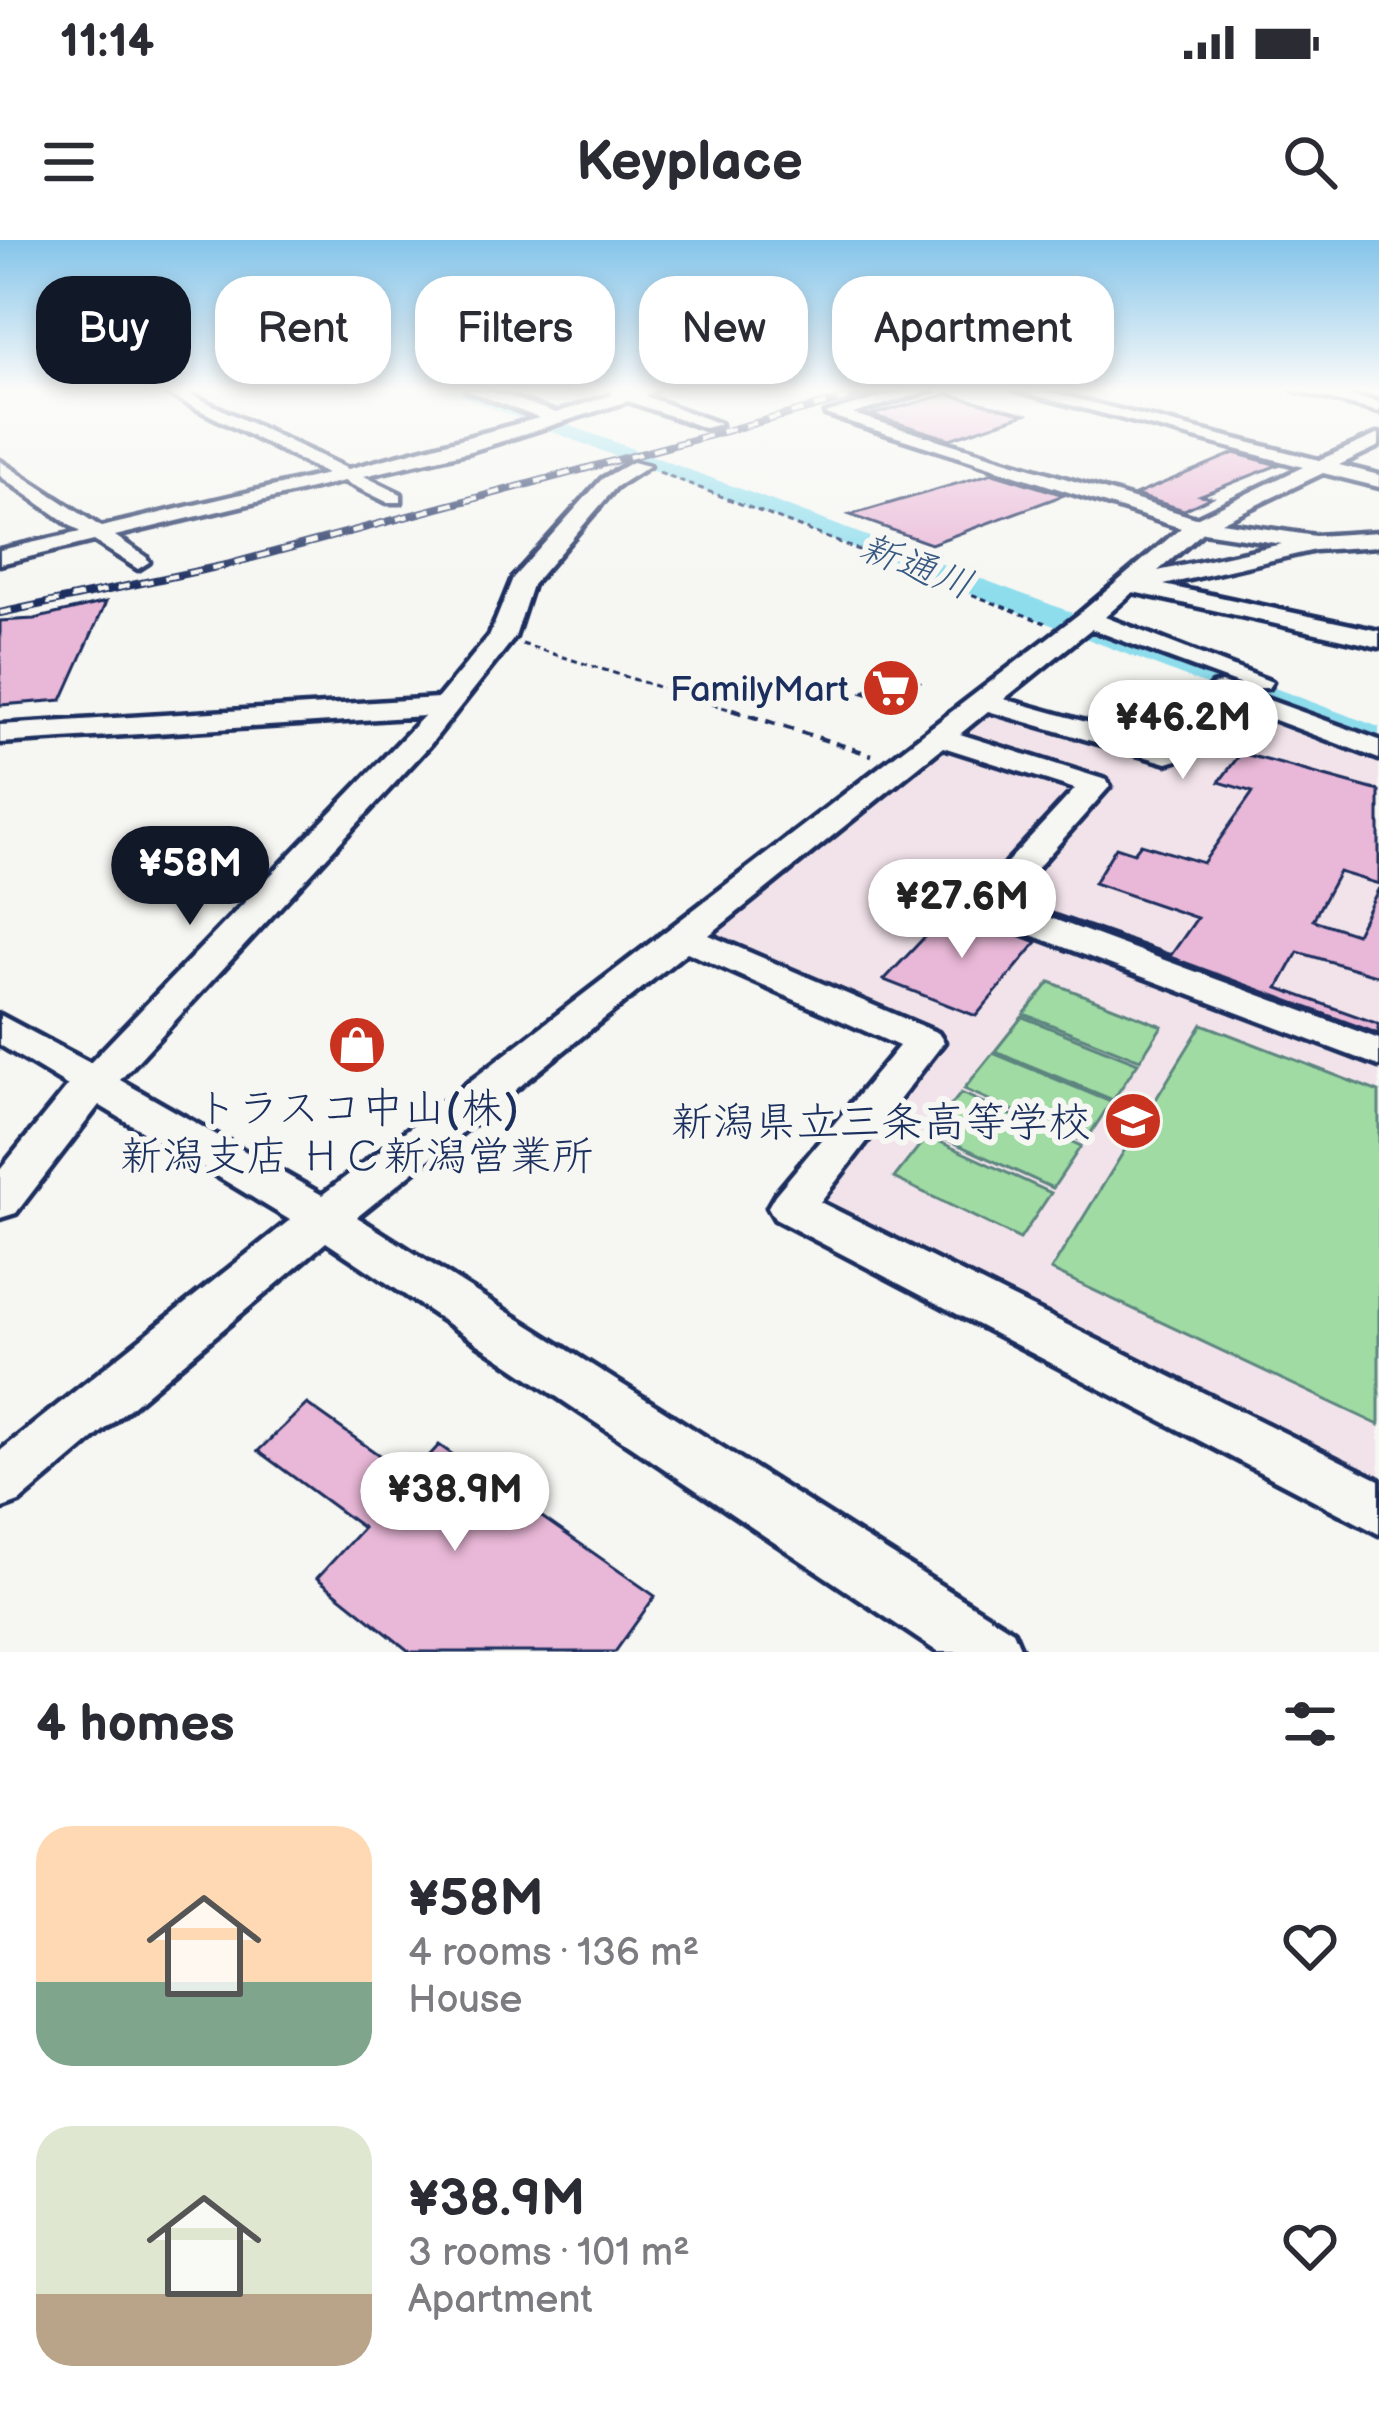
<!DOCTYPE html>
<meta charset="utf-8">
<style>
body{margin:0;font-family:"Balsamiq Sans","Klee One",sans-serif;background:#f7f7f7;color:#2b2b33;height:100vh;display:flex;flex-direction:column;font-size:45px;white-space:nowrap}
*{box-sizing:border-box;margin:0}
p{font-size:39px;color:#7c7c81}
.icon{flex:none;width:66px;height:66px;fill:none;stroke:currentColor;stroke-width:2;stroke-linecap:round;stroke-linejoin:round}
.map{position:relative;height:1412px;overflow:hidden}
.drawer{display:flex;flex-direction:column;background:#fff;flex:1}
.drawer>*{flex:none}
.guide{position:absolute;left:36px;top:36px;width:1308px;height:108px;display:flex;gap:24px}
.price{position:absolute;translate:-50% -102px;padding:0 27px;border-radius:42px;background:#fff;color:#222;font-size:39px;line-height:78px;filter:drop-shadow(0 3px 6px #0008)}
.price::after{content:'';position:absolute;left:50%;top:72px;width:36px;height:27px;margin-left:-18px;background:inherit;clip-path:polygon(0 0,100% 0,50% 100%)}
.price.active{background:#111827;color:#fff}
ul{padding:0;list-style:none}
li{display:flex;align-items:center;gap:36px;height:300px;padding:0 36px}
li span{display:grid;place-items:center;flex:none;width:336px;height:240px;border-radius:36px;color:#555}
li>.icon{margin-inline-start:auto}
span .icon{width:144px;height:144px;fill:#fffc;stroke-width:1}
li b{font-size:51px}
h2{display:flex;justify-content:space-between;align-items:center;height:144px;padding:0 36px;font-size:51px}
.tag{padding:0 42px;border-radius:36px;background:#fff;box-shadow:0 6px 18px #0003;font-size:42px;line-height:108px}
.tag.active{background:#111827;color:#fff}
.status{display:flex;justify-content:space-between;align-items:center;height:84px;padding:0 60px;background:#fff;direction:ltr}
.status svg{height:33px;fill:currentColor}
header{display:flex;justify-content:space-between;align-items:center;height:156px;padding:0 36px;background:#fff;font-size:54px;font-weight:800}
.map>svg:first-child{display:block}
</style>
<div class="status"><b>11:14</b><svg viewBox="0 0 49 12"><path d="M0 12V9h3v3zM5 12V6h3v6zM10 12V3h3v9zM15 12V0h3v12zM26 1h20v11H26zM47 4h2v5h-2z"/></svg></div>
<header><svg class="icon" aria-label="menu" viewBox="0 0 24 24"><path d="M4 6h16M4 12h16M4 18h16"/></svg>Keyplace<svg class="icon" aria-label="search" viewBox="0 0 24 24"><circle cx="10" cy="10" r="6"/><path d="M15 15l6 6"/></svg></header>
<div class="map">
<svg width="1379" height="1412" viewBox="0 0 1379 1412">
<rect width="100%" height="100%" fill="#f6f6f2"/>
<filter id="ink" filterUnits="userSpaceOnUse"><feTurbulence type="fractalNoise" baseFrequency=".00833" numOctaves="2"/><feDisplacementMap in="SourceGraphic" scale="24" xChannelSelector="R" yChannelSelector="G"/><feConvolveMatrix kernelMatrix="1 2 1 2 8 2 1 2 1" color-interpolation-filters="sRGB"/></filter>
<g filter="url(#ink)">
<path fill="#f2e3ea" d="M 1225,461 L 1379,515 L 1379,1238 L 823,961 L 950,801 L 707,697 L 993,471 L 1175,523 Z"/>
<path fill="#9fdba2" stroke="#5d8580" stroke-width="3" d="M 1050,742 L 1162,786 L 1140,820 L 1024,774 Z
M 1022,777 L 1023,777 L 1138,823 L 1113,860 L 995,811 Z
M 1202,784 L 1379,852 L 1379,1185 L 1051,1030 Z
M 993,813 L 1111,862 L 1085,902 L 964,849 Z
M 961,853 L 1081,906 L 1053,948 L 930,892 Z
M 927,896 L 1051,953 L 1020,999 L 894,938 Z"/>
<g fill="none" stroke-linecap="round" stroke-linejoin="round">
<path fill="#8edded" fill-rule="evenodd" d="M 445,150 L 475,150 L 1379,487 L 1379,512 Z"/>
</g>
<path fill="#e9b7d7" stroke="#1b2f5e" stroke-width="3" d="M 948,154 L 1025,174 L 950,199 L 871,175 Z
M 1234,213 L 1278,225 L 1201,255 L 1211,257 L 1184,270 L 1135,255 Z
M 993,233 L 1064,255 L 931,304 L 850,275 Z
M 106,362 L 62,460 L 0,465 L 0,381 L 34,379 Z
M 889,434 L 919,442 L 894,462 L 863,453 Z
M 1241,513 L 1379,551 L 1379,644 L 1339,632 L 1313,680 L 1356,694 L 1379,648 L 1379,736 L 1298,712 L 1278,748 L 1379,784 L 1379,794 L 1015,660 L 1171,715 L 1197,678 L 1094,643 L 1116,607 L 1134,613 L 1141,604 L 1203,623 L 1253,552 L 1219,542 Z
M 974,645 L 978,647 L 964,666 L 969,676 L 1037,702 L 976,776 L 884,740 Z
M 307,1164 L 410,1237 L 439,1205 L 655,1356 L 615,1412 L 410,1412 L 317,1338 L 363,1288 L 258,1211 Z"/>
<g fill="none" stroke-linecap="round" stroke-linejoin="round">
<defs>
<path id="minor" d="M 160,150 L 181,150 L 348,229 L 539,178 L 466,150 L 489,150 L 556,173 L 612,155 L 611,150 L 655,150 L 645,156 L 720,184 L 705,188 L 628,161 L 471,211 L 364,236 L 401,254 L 401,262 L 387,262 L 344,241 L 115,296 L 146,317 L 149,322 L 138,329 L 94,301 L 0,324 L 0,310 L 80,292 L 0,236 L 0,221 L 101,287 L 327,234 Z
M 906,150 L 932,150 L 853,174 L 1196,278 L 1303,227 L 1015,150 L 1041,150 L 1319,220 L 1379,194 L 1379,206 L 1339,225 L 1379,235 L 1379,247 L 1323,233 L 1221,282 L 1315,296 L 1379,292 L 1379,306 L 1315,310 L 1164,345 L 1379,391 L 1379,407 L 1133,352 L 1105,377 L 1272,442 L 1268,448 L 1250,448 L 1091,389 L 1004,459 L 1161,503 L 1212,445 L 1222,443 L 1379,500 L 1379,519 L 1227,462 L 1177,520 L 1167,523 L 988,471 L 960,494 L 1106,540 L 1110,546 L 1007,662 L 1379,799 L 1379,826 L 973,673 L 968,666 L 973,659 L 1075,549 L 943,507 L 709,695 L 938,793 L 944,802 L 820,962 L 1379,1240 L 1379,1294 L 775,979 L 768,967 L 775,955 L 899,806 L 687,712 L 357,977 L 1013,1391 L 1022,1412 L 938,1412 L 326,1002 L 19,1262 L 0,1269 L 0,1211 L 290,980 L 99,865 L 16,973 L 0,978 L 0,930 L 68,846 L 0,805 L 0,775 L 90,823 L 424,476 L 0,503 L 0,485 L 438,458 L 490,395 L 513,338 L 602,239 L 632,222 L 649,226 L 616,247 L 532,345 L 515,397 L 429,506 L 120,840 L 322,955 L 1079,374 L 1181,288 L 825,174 ZM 1203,292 L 1282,304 L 1158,331 Z
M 1294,150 L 1323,150 L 1379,162 L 1379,172 Z"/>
</defs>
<use href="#minor" stroke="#1b2f5e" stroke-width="9"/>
<path stroke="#1b2f5e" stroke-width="3" stroke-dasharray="6 4.5" stroke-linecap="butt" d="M 659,232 L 1045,383
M 522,404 L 741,473"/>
<path stroke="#1b2f5e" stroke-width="4.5" stroke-dasharray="10 8" stroke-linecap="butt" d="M 732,470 L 872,515"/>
<use href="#minor" fill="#f6f6f2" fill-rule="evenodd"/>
<defs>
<path id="rail" d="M 0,373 L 226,325 L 878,150"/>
</defs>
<use href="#rail" stroke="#1b2f5e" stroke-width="8"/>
<use href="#rail" stroke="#f6f6f2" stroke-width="4.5" stroke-dasharray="12" stroke-linecap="butt"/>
</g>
</g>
<linearGradient id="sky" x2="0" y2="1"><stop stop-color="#84c4ea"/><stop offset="0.43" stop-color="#fbfbf9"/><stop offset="1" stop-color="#fbfbf9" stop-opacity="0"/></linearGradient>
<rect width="1379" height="347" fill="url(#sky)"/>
<defs>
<symbol id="supermarket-disc" viewBox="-11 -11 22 22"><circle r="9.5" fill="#c8321e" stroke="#f6f6f2"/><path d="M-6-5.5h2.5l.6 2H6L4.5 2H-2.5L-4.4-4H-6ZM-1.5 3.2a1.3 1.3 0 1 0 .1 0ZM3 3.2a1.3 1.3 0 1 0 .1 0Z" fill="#fff"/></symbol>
<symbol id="shop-disc" viewBox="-11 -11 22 22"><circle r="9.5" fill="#c8321e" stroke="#f6f6f2"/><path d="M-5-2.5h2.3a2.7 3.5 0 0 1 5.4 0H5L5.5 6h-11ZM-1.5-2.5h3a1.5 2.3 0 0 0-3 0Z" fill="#fff"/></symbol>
<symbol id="school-disc" viewBox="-11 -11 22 22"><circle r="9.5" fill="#c8321e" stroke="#f6f6f2"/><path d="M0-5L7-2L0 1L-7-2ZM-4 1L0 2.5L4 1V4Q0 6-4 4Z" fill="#fff"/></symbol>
</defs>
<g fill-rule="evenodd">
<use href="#supermarket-disc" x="858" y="415" width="66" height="66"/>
<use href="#shop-disc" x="324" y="772" width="66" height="66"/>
<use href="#school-disc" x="1100" y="848" width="66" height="66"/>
</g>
<g text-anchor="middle" stroke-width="12" stroke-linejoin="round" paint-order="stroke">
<g font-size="36" fill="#1b2f5e" stroke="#f6f6f2" text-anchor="end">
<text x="849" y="461">FamilyMart</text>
</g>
<g font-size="39" font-style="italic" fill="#385a82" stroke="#f6f6f2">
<text transform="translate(917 325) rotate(21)" y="14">新通川</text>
</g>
<g font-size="42" fill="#1b2f5e" stroke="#f6f6f2">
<text x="357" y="882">トラスコ中山(株)<tspan x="357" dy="48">新潟支店 ＨＣ新潟営業所</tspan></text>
<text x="1091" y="896" text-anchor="end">新潟県立三条高等学校</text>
</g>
</g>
</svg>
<b class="price" style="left:1183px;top:542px">¥46.2M</b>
<b class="price active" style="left:190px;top:688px">¥58M</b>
<b class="price" style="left:962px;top:721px">¥27.6M</b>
<b class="price" style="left:455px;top:1314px">¥38.9M</b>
<div class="guide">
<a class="tag active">Buy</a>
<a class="tag">Rent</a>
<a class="tag">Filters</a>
<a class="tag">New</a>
<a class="tag">Apartment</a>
</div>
</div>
<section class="drawer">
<h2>4 homes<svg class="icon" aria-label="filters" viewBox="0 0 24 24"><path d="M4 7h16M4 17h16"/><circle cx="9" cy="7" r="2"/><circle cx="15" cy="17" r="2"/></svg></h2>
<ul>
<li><span style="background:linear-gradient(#ffd9b3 65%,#7fa58c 0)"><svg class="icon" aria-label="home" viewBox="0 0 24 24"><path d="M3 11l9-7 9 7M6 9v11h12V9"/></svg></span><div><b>¥58M</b><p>4 rooms · 136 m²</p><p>House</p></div><svg class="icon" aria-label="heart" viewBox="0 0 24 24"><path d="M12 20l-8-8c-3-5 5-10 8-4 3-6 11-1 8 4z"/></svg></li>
<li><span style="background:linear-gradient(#dfe7d0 70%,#b9a48a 0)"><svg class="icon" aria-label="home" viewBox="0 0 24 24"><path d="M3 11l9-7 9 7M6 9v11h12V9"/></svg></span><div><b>¥38.9M</b><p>3 rooms · 101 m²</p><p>Apartment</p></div><svg class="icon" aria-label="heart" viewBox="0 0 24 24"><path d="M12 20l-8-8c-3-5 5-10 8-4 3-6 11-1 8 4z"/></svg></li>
</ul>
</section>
